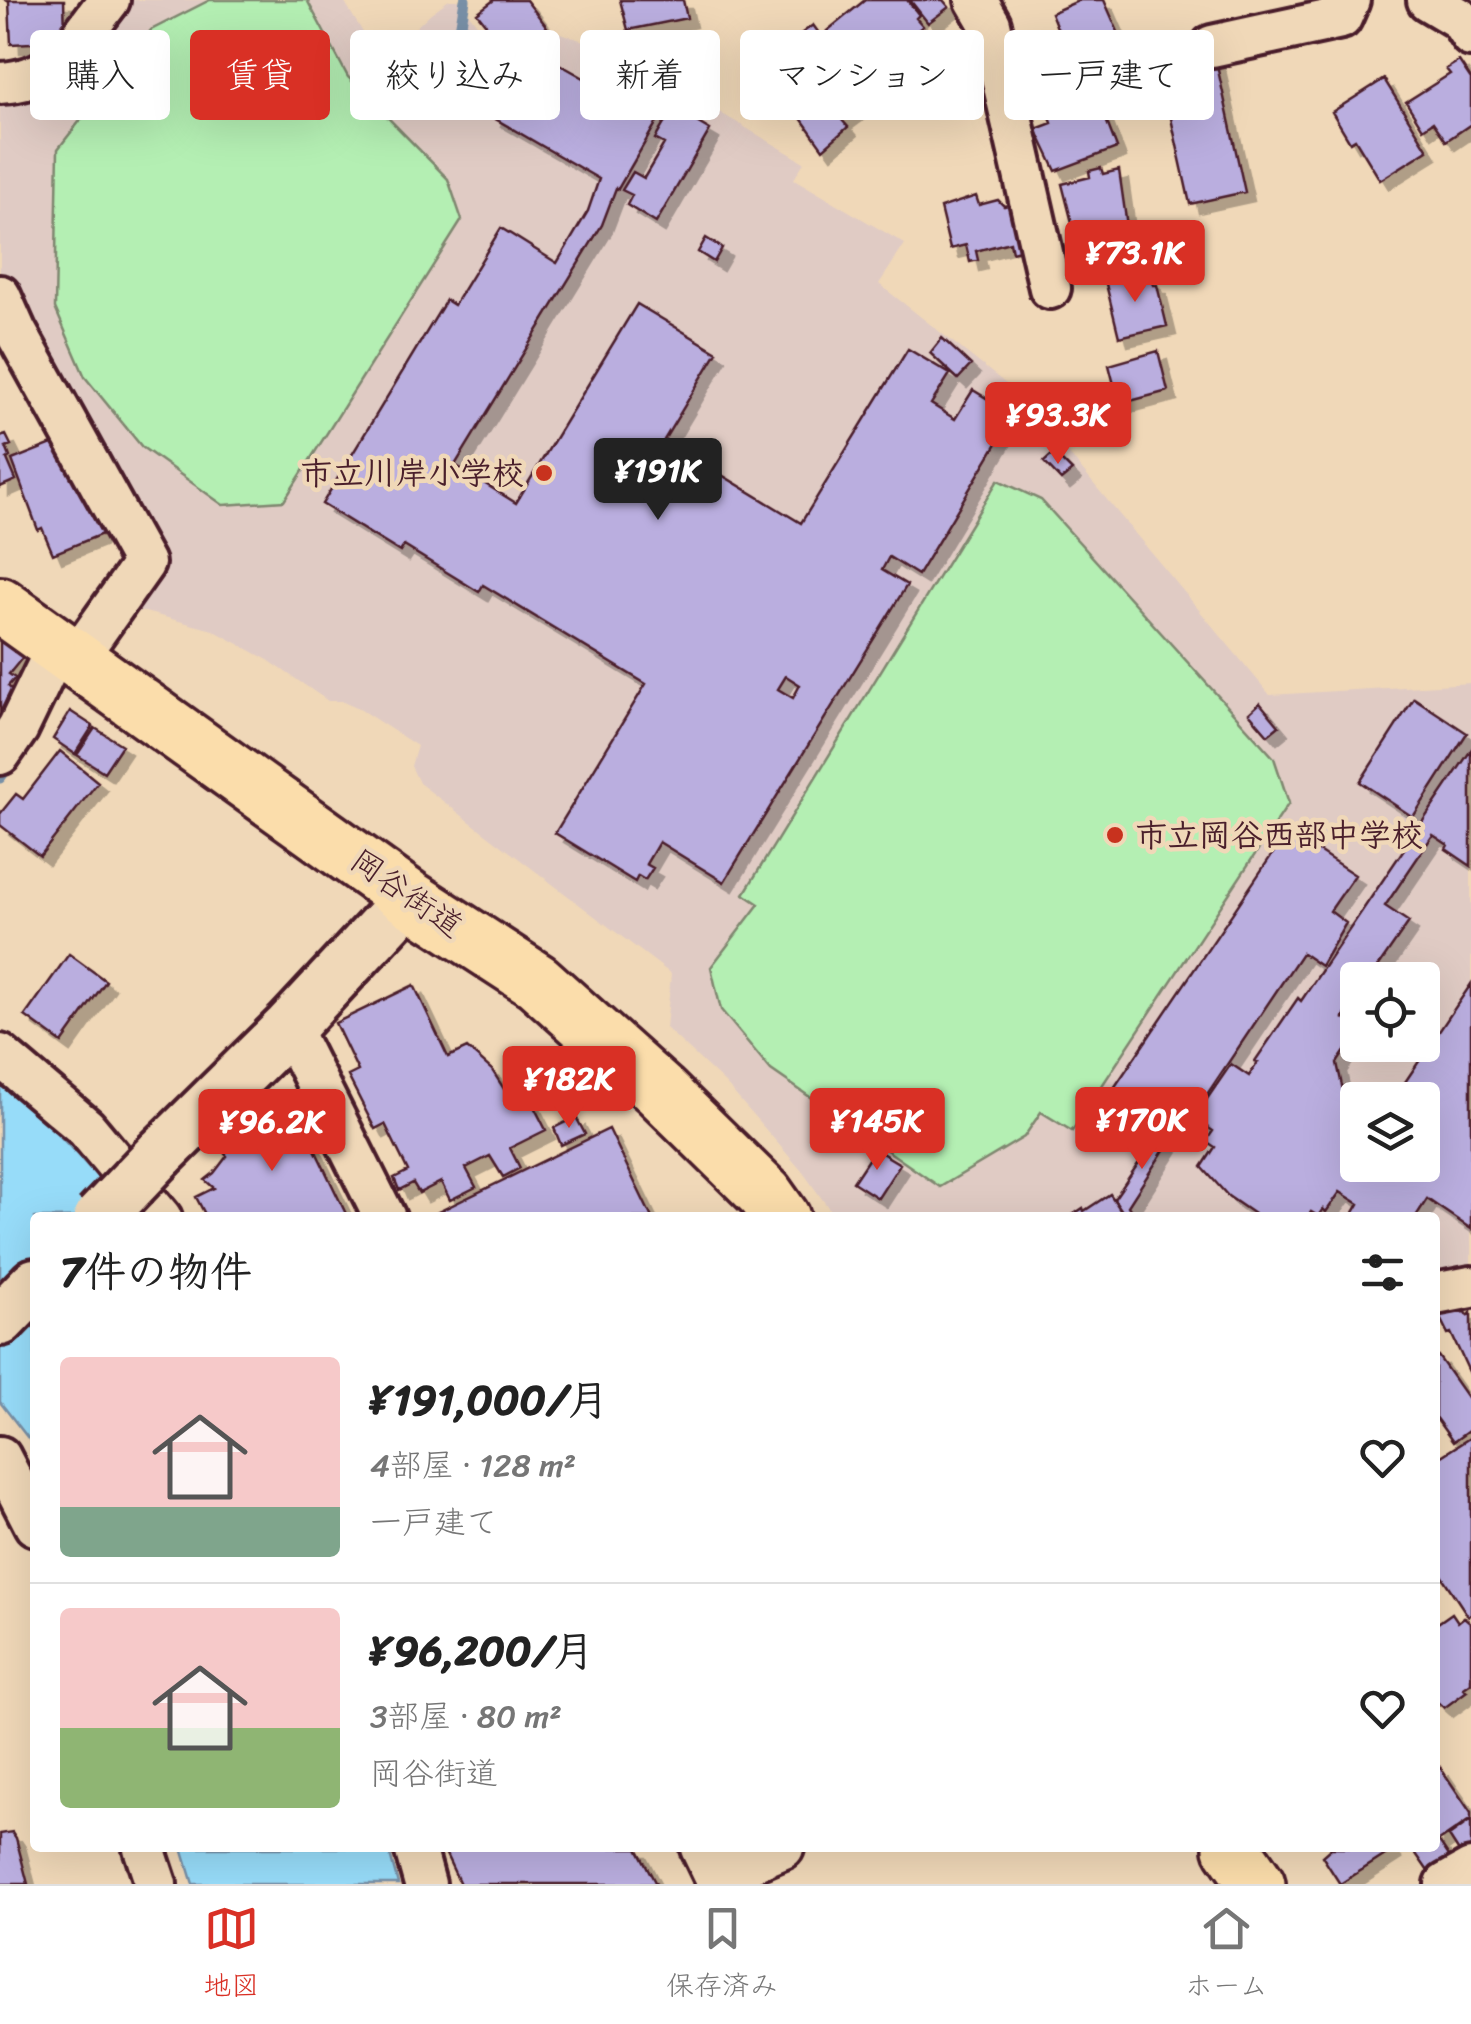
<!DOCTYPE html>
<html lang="ja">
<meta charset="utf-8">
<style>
body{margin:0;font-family:Sriracha,"Klee One",sans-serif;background:#f6f6f6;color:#222;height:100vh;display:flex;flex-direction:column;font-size:38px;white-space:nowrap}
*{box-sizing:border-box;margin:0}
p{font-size:32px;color:#767676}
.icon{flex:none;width:55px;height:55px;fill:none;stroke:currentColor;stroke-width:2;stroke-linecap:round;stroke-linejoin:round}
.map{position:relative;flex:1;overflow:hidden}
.side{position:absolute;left:30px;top:1212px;width:1410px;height:640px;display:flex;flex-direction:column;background:#fff;border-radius:10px;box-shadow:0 10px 40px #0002}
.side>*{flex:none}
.guide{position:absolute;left:30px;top:30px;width:1412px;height:90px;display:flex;gap:20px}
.controls{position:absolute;left:1340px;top:962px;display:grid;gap:20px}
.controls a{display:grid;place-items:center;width:100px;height:100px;border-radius:10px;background:#fff;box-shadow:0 10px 40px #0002;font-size:50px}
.price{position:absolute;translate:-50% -85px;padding:0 22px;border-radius:10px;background:#d93025;color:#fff;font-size:32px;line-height:65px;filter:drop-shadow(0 2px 5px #0008)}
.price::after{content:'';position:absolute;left:50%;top:60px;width:30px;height:22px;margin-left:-15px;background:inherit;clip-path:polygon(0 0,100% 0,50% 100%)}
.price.selected{background:#222;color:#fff}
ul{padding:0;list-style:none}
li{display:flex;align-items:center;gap:30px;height:250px;padding:0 30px}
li+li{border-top:2px solid #e0e0e0}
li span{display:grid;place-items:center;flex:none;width:280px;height:200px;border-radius:10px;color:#555}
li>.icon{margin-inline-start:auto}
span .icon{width:120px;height:120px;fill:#fffc;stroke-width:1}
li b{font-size:42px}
h2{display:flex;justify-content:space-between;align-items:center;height:120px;padding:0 30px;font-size:42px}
.pill{padding:0 35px;border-radius:10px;background:#fff;box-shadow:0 10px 40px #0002;font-size:35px;line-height:90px}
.pill.selected{background:#d93025;color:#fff}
.dock{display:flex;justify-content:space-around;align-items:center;height:140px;border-top:2px solid #e0e0e0;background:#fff;font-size:28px;color:#767676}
.dock a{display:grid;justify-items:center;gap:5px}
.dock .selected{color:#d93025}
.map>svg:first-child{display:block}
</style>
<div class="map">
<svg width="1471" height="1884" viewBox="0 0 1471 1884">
<defs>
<filter id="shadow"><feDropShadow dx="9" dy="9" stdDeviation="0" flood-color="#0004"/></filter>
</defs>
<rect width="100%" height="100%" fill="#f0d8b8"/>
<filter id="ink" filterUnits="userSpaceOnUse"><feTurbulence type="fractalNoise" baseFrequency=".01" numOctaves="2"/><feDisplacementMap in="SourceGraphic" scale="20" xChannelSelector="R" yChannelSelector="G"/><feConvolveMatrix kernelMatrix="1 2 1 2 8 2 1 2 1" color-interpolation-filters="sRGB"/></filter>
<g filter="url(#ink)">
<path fill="#e0cbc4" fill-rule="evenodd" d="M 126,0 L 343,0 L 364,34 L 389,53 L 431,13 L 449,0 L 458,0 L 501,55 L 546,28 L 621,54 L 804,162 L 794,179 L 905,244 L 879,284 L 1010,387 L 1027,404 L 1270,695 L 1471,683 L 1471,1274 L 1435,1280 L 1435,1218 L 835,1217 L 802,1171 L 725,1083 L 666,1028 L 671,974 L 419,783 L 411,766 L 417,746 L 361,710 L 341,701 L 328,701 L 268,660 L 213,630 L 145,612 L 116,610 L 151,556 L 34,348 L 0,273 L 0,103 L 54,98 ZM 1358,980 L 1422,980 L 1422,1045 L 1358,1045 ZM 1358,1100 L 1422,1100 L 1422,1165 L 1358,1165 Z"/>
<path fill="#b4efb3" stroke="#7f876f" stroke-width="2.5" d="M 210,0 L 307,0 L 348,77 L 448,179 L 462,220 L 284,501 L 223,505 L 142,447 L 85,377 L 55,308 L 58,149 L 151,30 Z
M 998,480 L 1041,500 L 1274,758 L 1289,803 L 1072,1131 L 1041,1112 L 1024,1137 L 940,1187 L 771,1070 L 721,1010 L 711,967 L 759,904 L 744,894 Z"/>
<path fill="#97dcf9" stroke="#7890a7" stroke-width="2.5" d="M 0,1079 L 29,1103 L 135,1217 L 35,1218 L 35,1447 L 0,1402 Z
M 182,1848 L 388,1848 L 398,1884 L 193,1884 Z"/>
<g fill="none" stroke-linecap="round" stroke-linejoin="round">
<path stroke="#7890a7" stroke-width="11" d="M 450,60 L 459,36 L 465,0
M 0,778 L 13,761"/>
</g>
<path fill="#baaedf" stroke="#4a1f2b" stroke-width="2.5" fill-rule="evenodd" filter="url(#shadow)" d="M 6,0 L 64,0 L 65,32 L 54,32 L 54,42 L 11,44 L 9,2 Z
M 494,0 L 526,0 L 547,27 L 511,56 L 477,13 Z
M 620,0 L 683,0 L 687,18 L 628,30 Z
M 865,0 L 907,0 L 919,15 L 916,18 L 923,26 L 865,74 L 827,31 Z
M 910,0 L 943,0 L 949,7 L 928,23 Z
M 1104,0 L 1119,34 L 1068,55 L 1051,13 L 1080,0 Z
M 813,25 L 861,91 L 858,93 L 865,103 L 842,120 L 848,127 L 823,149 L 788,100 L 796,95 L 777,68 L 795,55 L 789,46 L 791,41 Z
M 531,48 L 658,120 L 618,189 L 616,188 L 602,225 L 455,465 L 516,503 L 637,304 L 717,352 L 664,440 L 801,523 L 908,349 L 950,374 L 931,404 L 955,419 L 973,390 L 1014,415 L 918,575 L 889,557 L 882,570 L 907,585 L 724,882 L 659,842 L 646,864 L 653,868 L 645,880 L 638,876 L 635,882 L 555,833 L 646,684 L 483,585 L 479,592 L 404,546 L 400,552 L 322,504 L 446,300 L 454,305 L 501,228 L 557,263 L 588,211 L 599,179 L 492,117 ZM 786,676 L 800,685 L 793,698 L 778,689 Z
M 1214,52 L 1245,192 L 1190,204 L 1159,64 Z
M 1459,61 L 1471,79 L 1471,124 L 1446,141 L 1433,122 L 1423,129 L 1406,102 L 1450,74 L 1446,69 Z
M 1384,79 L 1428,150 L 1380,180 L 1355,139 L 1350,142 L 1332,112 Z
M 638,87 L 666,104 L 658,117 L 630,100 Z
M 1071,91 L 1075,103 L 1093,97 L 1098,113 L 1103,112 L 1117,148 L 1056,171 L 1036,129 L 1052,123 L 1044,100 Z
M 673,108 L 710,130 L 656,223 L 627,205 L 632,195 L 622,190 L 633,172 L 644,178 L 664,144 L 655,139 Z
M 1101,168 L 1103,174 L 1119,170 L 1128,233 L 1078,246 L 1062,184 L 1090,177 L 1089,171 Z
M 976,196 L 979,205 L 998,200 L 1004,206 L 1020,202 L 1023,249 L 1012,252 L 1010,242 L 976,251 L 978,260 L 970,262 L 966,245 L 950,249 L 940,208 Z
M 706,238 L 722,248 L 714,262 L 698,252 Z
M 1131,241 L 1134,253 L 1105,261 L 1101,249 Z
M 1132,273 L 1135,283 L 1151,279 L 1153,285 L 1157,285 L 1167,326 L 1119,337 L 1105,280 Z
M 942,338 L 971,365 L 958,379 L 930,353 Z
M 1158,351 L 1168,391 L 1119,404 L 1109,365 Z
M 6,435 L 11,445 L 6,447 L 10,457 L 7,459 L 16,480 L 0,487 L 0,437 Z
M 62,440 L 107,532 L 53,554 L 42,528 L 38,530 L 12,460 Z
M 1054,453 L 1072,471 L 1061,480 L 1044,462 Z
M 0,639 L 23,657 L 9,674 L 15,678 L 8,686 L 13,691 L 7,699 L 10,701 L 0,714 Z
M 1414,698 L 1467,733 L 1413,817 L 1360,782 Z
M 1260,703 L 1279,726 L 1268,735 L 1249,713 Z
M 70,711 L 93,726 L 75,754 L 53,739 Z
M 95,728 L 122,745 L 104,772 L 77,755 Z
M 1471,750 L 1471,866 L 1446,849 L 1448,845 L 1433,835 L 1385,906 L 1409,922 L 1369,980 L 1358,980 L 1358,997 L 1343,1018 L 1358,1028 L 1358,1032 L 1337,1063 L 1346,1104 L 1358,1112 L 1358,1165 L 1422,1165 L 1422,1100 L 1393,1100 L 1471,984 L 1471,1229 L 1427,1199 L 1415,1218 L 1359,1218 L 1353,1214 L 1359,1204 L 1340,1192 L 1326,1212 L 1323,1209 L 1318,1216 L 1311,1212 L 1307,1218 L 1260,1218 L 1228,1196 L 1202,1167 L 1215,1147 L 1206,1141 L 1213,1131 L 1194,1118 L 1231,1064 L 1249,1076 L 1258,1062 L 1255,1061 L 1298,998 L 1301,1001 Z
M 60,751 L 98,782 L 40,856 L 0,825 L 0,814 L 16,794 L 23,799 Z
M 1288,831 L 1355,875 L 1330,911 L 1346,923 L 1321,966 L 1302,953 L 1177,1139 L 1110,1094 Z
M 69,954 L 106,981 L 62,1043 L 25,1016 Z
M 414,985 L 448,1057 L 467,1048 L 492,1070 L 504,1089 L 521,1081 L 546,1130 L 510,1148 L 520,1168 L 503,1177 L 490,1156 L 466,1168 L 476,1187 L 450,1200 L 441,1182 L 419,1193 L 413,1183 L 399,1190 L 394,1178 L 408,1171 L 385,1124 L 375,1129 L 348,1076 L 358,1071 L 335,1023 Z
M 273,1100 L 282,1109 L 287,1103 L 297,1112 L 348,1218 L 207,1218 L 196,1197 L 214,1188 L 205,1180 L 214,1173 L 227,1156 L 225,1154 Z
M 576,1117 L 585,1134 L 561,1145 L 554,1128 Z
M 609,1129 L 652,1218 L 441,1218 L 438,1212 Z
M 1162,1129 L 1173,1136 L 1128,1206 L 1132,1212 L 1126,1217 L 1114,1199 Z
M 875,1149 L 900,1164 L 878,1198 L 853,1182 Z
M 1110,1194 L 1126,1218 L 1068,1218 L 1083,1208 L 1084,1211 Z
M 1466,1312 L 1468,1316 L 1471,1313 L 1471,1376 L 1451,1333 L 1448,1334 L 1438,1314 Z
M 1438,1356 L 1471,1403 L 1471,1429 L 1453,1442 L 1435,1417 L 1435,1358 Z
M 1471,1437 L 1471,1614 L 1468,1616 L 1435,1566 L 1435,1460 Z
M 1452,1613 L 1458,1622 L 1464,1617 L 1471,1623 L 1471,1683 L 1464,1688 L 1467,1691 L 1444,1708 L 1435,1700 L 1435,1625 Z
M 1440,1767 L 1471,1813 L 1471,1819 L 1439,1841 L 1453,1862 L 1432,1877 L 1412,1848 L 1435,1848 L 1435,1770 Z
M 1471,1820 L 1471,1857 L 1465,1861 L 1449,1836 Z
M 12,1832 L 16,1838 L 28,1884 L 0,1884 L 0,1834 Z
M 443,1848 L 637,1848 L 656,1884 L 460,1884 Z
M 1331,1848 L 1391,1848 L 1393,1850 L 1340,1884 L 1322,1856 Z"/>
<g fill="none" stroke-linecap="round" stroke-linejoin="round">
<defs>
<path id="minor" d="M 976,0 L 990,24 L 1050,288
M 1428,0 L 1460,19 L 1471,36
M 1212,46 L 1341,18 L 1349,0
M 0,83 C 60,80 75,43 109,0
M 0,296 L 16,332 L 144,563 L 76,659
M 0,754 L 18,728 L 57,647
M 289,1027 L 385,1218
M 0,1055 L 86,1128 L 161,1218
M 1435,1294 L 1471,1287
M 0,1457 L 35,1525
M 144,1848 L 156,1884
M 415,1848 L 425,1884
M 701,1848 L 715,1877 L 783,1848
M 1446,1884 L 1471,1870"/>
<path id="tertiary" d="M 160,1154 L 289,1027 L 409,898
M 0,1320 L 35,1284"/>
<path id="primary" d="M 0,605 L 409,898 L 537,981 L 660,1091 L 765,1194 L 782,1218
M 1232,1848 L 1257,1884"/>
</defs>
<use href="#minor" stroke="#4a1f2b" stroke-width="48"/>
<use href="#tertiary" stroke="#4a1f2b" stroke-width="58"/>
<use href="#primary" stroke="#4a1f2b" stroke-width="62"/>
<use href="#minor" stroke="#f0d8b8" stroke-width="40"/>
<use href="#tertiary" stroke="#f0d8b8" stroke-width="50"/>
<use href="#primary" stroke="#fbddab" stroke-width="55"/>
<defs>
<path id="tertiary-bridge" d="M 99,1218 L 160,1154"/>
</defs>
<use href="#tertiary-bridge" stroke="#4a1f2b" stroke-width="58" stroke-linecap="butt"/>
<use href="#tertiary-bridge" stroke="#f0d8b8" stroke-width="50"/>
</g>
</g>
<g fill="#c8321e" stroke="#f0d8b8" stroke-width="4">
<circle cx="544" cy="473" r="10"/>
<circle cx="1115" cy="835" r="10"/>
</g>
<g text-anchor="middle" stroke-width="9" stroke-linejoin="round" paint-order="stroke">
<g font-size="32" font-weight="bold" fill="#4a1f2b" stroke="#f0d8b8" text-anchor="end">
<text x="524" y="484">市立川岸小学校</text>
<text x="1135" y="846" text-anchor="start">市立岡谷西部中学校</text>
</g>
<g font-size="32" fill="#4a1f2b" stroke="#f0d8b8">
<text transform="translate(407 893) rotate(35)" y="11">岡谷街道</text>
</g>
</g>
</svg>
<div class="controls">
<a><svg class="icon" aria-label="locate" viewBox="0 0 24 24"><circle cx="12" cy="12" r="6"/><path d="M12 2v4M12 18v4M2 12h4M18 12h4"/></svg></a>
<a><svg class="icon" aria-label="layers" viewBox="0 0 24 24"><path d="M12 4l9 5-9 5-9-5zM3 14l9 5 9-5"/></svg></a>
</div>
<b class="price" style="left:1135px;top:305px">¥73.1K</b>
<b class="price" style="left:1058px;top:467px">¥93.3K</b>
<b class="price selected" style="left:658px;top:523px">¥191K</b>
<b class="price" style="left:569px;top:1131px">¥182K</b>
<b class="price" style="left:1142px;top:1172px">¥170K</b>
<b class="price" style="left:877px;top:1173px">¥145K</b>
<b class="price" style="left:272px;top:1174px">¥96.2K</b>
<div class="guide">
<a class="pill">購入</a>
<a class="pill selected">賃貸</a>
<a class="pill">絞り込み</a>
<a class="pill">新着</a>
<a class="pill">マンション</a>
<a class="pill">一戸建て</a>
</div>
<section class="side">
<h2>7件の物件<svg class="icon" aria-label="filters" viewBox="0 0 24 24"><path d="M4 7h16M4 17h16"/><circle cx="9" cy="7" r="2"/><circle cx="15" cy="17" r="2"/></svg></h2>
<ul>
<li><span style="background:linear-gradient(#f6c9c9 75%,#7fa58c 0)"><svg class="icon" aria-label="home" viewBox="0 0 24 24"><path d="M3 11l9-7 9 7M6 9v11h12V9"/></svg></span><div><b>¥191,000/月</b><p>4部屋 · 128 m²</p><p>一戸建て</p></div><svg class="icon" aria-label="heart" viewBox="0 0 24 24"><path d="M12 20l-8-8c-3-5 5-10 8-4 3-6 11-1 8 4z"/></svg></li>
<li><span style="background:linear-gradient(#f6c9c9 60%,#8fb573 0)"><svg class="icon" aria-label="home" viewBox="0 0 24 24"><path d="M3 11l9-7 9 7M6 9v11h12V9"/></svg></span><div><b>¥96,200/月</b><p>3部屋 · 80 m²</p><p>岡谷街道</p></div><svg class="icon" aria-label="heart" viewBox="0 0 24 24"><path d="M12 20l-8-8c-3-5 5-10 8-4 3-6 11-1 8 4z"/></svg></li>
</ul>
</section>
</div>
<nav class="dock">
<a class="selected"><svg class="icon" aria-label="map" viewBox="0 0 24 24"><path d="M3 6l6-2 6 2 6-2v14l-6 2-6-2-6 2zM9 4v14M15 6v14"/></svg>地図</a>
<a><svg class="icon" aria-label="saved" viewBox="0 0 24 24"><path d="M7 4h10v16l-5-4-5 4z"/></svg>保存済み</a>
<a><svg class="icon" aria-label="home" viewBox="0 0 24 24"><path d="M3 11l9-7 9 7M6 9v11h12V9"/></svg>ホーム</a>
</nav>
